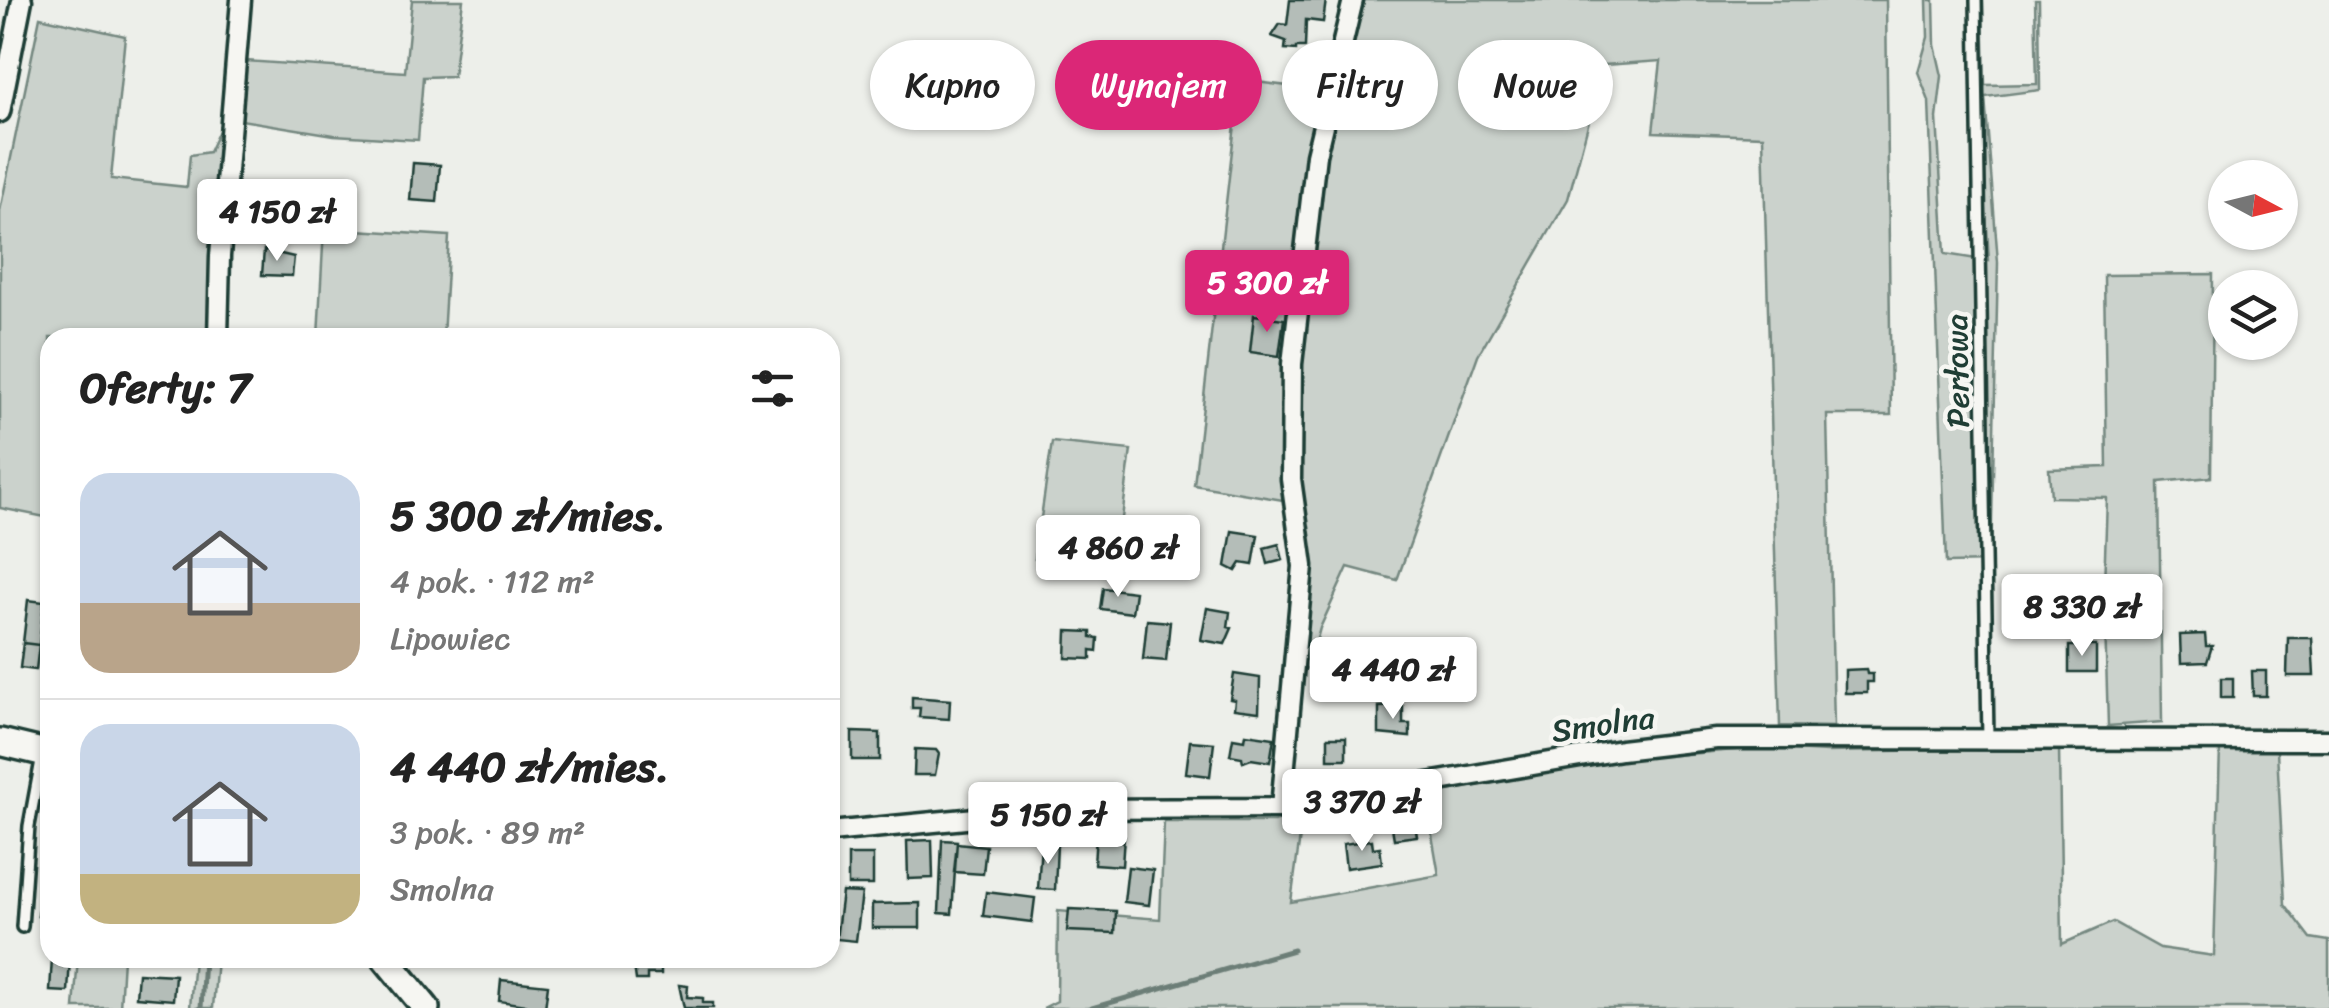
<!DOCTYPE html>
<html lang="pl">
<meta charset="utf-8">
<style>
body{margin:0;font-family:Sriracha,sans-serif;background:#f6f6f6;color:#222;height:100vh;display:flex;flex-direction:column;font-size:38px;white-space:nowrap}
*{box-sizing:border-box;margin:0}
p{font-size:32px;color:#767676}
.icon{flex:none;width:55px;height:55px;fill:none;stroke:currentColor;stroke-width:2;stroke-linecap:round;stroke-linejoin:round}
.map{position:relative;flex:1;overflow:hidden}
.details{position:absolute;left:40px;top:328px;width:800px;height:640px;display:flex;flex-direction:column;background:#fff;border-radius:30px;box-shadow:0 2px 8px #0004}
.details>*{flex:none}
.top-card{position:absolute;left:870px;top:40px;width:950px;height:90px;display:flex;gap:20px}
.needle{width:65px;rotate:97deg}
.tools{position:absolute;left:2208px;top:160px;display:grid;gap:20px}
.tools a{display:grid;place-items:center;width:90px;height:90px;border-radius:50%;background:#fff;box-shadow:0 2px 8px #0004;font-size:50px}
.price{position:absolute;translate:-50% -85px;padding:0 22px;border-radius:10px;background:#fff;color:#222;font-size:32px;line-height:65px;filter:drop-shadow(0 2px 5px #0008)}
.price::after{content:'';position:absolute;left:50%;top:60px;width:30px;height:22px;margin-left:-15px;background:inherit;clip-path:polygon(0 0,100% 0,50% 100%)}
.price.active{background:#db2777;color:#fff}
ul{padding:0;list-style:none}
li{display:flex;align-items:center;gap:30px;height:250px;padding:0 40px}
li+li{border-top:2px solid #e0e0e0}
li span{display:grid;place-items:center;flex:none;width:280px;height:200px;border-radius:30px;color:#555}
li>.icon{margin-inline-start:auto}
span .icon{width:120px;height:120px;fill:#fffc;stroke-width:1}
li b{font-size:42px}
h2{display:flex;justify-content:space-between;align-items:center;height:120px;padding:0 40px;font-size:42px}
.chip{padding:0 35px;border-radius:45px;background:#fff;box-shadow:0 2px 8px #0004;font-size:35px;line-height:90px}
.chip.active{background:#db2777;color:#fff}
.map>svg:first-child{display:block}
</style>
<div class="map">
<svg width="2329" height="1008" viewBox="0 0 2329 1008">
<rect width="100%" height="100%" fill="#edefea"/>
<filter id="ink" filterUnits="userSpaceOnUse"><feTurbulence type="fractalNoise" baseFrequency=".01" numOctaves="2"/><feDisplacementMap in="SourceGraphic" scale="20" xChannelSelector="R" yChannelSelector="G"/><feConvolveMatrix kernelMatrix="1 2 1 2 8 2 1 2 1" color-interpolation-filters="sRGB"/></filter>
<g filter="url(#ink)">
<path fill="#cbd2cc" stroke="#758880" stroke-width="2.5" d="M 412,0 L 463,0 L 453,76 L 423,77 L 418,140 L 334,135 L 241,120 L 246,61 L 405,72 Z
M 1362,0 L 1886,0 L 1891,415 L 1827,415 L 1834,727 L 1780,726 L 1763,136 L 1653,132 L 1661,61 L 1604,65 L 1568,199 L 1478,355 L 1397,580 L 1348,567 L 1320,628 L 1309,668 L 1300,669 L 1310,587 L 1297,489 L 1297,387 L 1324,159 Z
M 1927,0 L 1934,0 L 1935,45 L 1942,76 L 1937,118 L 1945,254 L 1989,261 L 1979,97 L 1979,0 L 1983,0 L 1985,85 L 2037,84 L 2035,0 L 2039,0 L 2040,90 L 1985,97 L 1998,262 L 1991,562 L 1946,563 L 1929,101 L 1918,72 L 1928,37 Z
M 40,17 L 125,36 L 111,179 L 187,187 L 190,155 L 209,152 L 224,120 L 211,337 L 50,338 L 50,518 L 0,508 L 0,211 Z
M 1240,80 L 1320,90 L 1286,373 L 1283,500 L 1194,485 Z
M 324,228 L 449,236 L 443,337 L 318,337 Z
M 2213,274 L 2211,477 L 2159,482 L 2162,722 L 2108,726 L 2104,586 L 2107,498 L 2051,497 L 2049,469 L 2107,467 L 2104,275 Z
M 1052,442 L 1131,450 L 1115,571 L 1035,559 Z
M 2220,747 L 2277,751 L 2285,904 L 2311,938 L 2329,941 L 2329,1008 L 1043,1008 L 1057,1001 L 1058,911 L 1160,919 L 1164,822 L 1274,822 L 1303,814 L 1291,902 L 1439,875 L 1425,795 L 1627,759 L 1759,748 L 1827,752 L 2059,748 L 2062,944 L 2113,922 L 2160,948 L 2214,956 Z
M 78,958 L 123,958 L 120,1008 L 74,1008 Z
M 194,958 L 217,958 L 213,1008 L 190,1008 Z"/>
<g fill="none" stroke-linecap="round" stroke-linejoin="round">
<path stroke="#6c7e77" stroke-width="5" d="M 201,1008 L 204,958
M 1092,1008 L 1293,950"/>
</g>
<path fill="#b4bdb8" stroke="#1f3d34" stroke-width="2.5" d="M 1290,0 L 1326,0 L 1323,22 L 1306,20 L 1305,47 L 1296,47 L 1296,50 L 1285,49 L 1286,41 L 1272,36 L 1280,24 L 1287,25 Z
M 413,163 L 440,165 L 437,202 L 410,200 Z
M 264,250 L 294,257 L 292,276 L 262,275 Z
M 1254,315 L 1284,319 L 1279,356 L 1250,352 Z
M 1232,531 L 1258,535 L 1253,565 L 1241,563 L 1236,571 L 1226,566 Z
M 1279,544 L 1283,560 L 1268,564 L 1264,548 Z
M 1103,588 L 1135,592 L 1132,613 L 1100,609 Z
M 28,600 L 44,602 L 39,645 L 23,643 Z
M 1207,608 L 1230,612 L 1228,627 L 1232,628 L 1225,644 L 1201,640 Z
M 1147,620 L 1170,622 L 1166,661 L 1143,659 Z
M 1067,631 L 1091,632 L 1091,637 L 1098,638 L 1097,651 L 1091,650 L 1091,659 L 1066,658 Z
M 2205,634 L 2206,646 L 2212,646 L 2207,662 L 2181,663 L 2180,635 Z
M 2288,638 L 2312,638 L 2314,676 L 2287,676 Z
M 23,643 L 39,645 L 36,670 L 20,668 Z
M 2069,646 L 2096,646 L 2096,672 L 2069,672 Z
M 1866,669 L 1867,674 L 1873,674 L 1873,682 L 1867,682 L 1867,693 L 1845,693 L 1845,670 Z
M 2252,671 L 2266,671 L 2266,696 L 2253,696 Z
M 1234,674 L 1260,678 L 1259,712 L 1234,709 L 1235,700 L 1230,699 Z
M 2221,678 L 2233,678 L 2233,698 L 2221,698 Z
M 912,697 L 950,700 L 949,719 L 919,717 L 920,708 L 912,708 Z
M 1403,706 L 1403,724 L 1410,724 L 1410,737 L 1379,734 L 1379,707 Z
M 852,732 L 880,733 L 880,760 L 852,760 Z
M 1246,734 L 1274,738 L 1270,762 L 1251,759 L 1243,762 L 1242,757 L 1230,755 L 1233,738 L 1245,740 Z
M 1328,737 L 1346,737 L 1346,759 L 1328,759 Z
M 1190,741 L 1214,743 L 1210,776 L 1186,773 Z
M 915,749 L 936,750 L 939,754 L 935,775 L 914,775 Z
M 1412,807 L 1417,836 L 1394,839 L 1389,810 Z
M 1096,835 L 1124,836 L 1122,866 L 1094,864 Z
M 932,840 L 933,878 L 908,879 L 907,841 Z
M 942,840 L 957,841 L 952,914 L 939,913 Z
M 1372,840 L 1373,848 L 1380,847 L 1382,863 L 1346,868 L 1343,844 Z
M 957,843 L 986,846 L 983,874 L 954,872 Z
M 1041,844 L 1057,844 L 1055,890 L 1038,889 Z
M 848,855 L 873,855 L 873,885 L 848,885 Z
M 1128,867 L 1153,870 L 1149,905 L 1124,902 Z
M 43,886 L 50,887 L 50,928 L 44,928 L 45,916 L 38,916 Z
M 842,892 L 862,893 L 856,941 L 836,939 Z
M 986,892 L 1035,898 L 1032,922 L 983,916 Z
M 920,903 L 920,928 L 872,928 L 872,904 Z
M 1069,909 L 1116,911 L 1115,933 L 1067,931 Z
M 52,958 L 70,958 L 68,992 L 50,991 Z
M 633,958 L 661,958 L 661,974 L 647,974 L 647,980 L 636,980 Z
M 138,973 L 175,975 L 173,1000 L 136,997 Z
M 501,980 L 548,985 L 545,1008 L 499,1001 Z
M 679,985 L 688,986 L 687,997 L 703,998 L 703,1003 L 713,1003 L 713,1008 L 684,1008 Z"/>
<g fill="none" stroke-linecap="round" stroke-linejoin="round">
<defs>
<path id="service" d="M 1976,0 L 1988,739
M 22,927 L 29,826 L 42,755"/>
<path id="minor" d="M 0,112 L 22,0
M 218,338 L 220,256 L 241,0
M 1281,808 L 1303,566 L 1291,479 L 1292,364 L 1316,155 L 1353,0
M 830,832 L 1069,809 L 1281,808 L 1621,750 L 1716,739 L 2329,740"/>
<path id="secondary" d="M 0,742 L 50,754
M 385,958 L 426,1008"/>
</defs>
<use href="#service" stroke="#1f3d34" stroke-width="16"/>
<use href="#minor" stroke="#1f3d34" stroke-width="25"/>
<use href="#secondary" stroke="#1f3d34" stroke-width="32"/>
<use href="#service" stroke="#f6f6f2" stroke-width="9"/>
<use href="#minor" stroke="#f6f6f2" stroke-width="18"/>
<use href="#secondary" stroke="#f6f6f2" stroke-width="25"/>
</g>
</g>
<g text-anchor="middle" stroke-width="9" stroke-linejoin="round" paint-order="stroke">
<g font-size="32" fill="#1f3d34" stroke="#f6f6f2">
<text transform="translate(1957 371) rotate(-91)" y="11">Perłowa</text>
<text transform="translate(1603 724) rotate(-8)" y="11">Smolna</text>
</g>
</g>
</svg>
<div class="tools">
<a><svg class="needle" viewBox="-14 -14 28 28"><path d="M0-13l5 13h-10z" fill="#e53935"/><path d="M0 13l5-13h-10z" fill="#767676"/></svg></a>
<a><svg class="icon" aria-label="layers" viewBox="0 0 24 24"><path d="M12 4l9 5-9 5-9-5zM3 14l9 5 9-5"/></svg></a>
</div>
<b class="price" style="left:277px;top:264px">4 150 zł</b>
<b class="price active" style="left:1267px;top:335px">5 300 zł</b>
<b class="price" style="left:1118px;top:600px">4 860 zł</b>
<b class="price" style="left:2082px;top:659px">8 330 zł</b>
<b class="price" style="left:1393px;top:722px">4 440 zł</b>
<b class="price" style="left:1362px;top:854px">3 370 zł</b>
<b class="price" style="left:1048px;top:867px">5 150 zł</b>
<div class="top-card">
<a class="chip">Kupno</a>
<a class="chip active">Wynajem</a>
<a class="chip">Filtry</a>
<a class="chip">Nowe</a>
</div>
<section class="details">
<h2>Oferty: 7<svg class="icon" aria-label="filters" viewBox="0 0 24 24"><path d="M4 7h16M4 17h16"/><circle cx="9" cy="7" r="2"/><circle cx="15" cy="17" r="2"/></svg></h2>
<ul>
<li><span style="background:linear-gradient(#c9d6e8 65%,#b9a48a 0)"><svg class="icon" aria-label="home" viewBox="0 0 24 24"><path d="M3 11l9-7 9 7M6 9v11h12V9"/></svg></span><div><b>5 300 zł/mies.</b><p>4 pok. · 112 m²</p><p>Lipowiec</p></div></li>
<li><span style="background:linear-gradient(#c9d6e8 75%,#c2b280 0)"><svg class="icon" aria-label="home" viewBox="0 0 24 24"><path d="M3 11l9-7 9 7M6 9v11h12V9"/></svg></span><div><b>4 440 zł/mies.</b><p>3 pok. · 89 m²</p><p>Smolna</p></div></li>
</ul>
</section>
</div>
